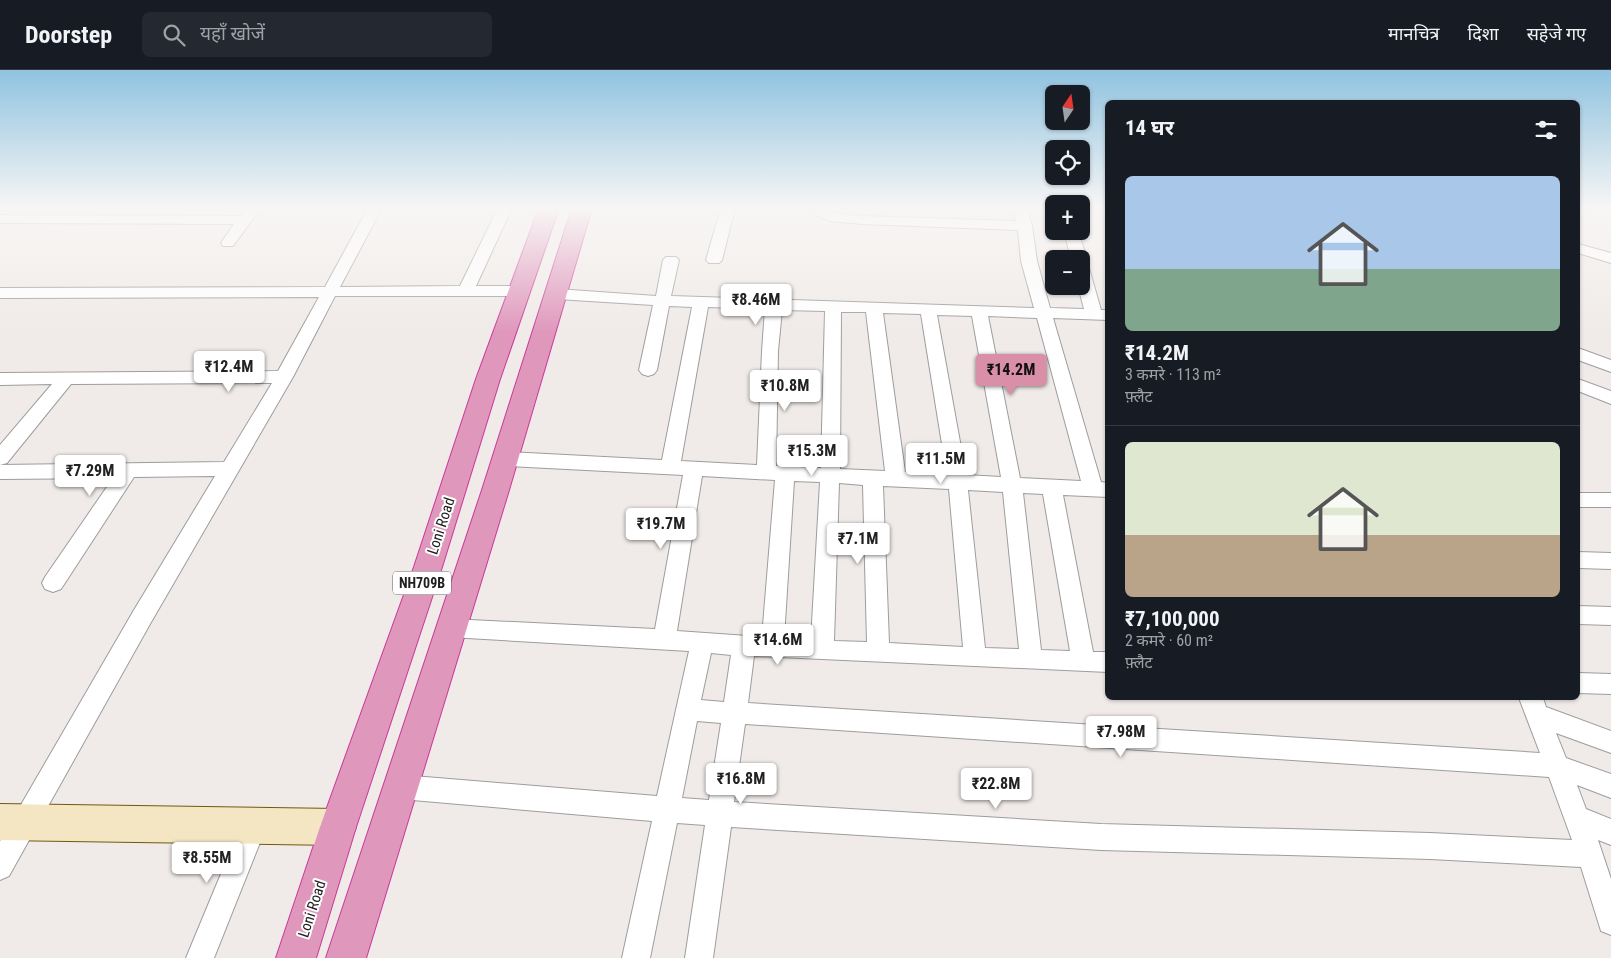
<!DOCTYPE html>
<html lang="hi">
<meta charset="utf-8">
<style>
body{margin:0;font-family:"Roboto Condensed","Noto Sans Devanagari",sans-serif;background:#242831;color:#f1f3f6;height:100vh;display:flex;flex-direction:column;font-size:19px;white-space:nowrap}
*{box-sizing:border-box;margin:0}
p{font-size:16px;color:#9ea1a6}
.icon{flex:none;width:28px;height:28px;fill:none;stroke:currentColor;stroke-width:2;stroke-linecap:round;stroke-linejoin:round}
.map{position:relative;flex:1;overflow:hidden}
.sheet{position:absolute;left:1105px;top:30px;width:475px;height:600px;display:flex;flex-direction:column;background:#171b24;border-radius:8px;box-shadow:0 1px 4px #0004}
.sheet>*{flex:none}
.needle{width:32px;rotate:13deg}
.controls{position:absolute;left:1045px;top:15px;display:grid;gap:10px}
.controls a{display:grid;place-items:center;width:45px;height:45px;border-radius:8px;background:#171b24;box-shadow:0 1px 4px #0004;font-size:25px}
.price{position:absolute;translate:-50% -42px;padding:0 11px;border-radius:5px;background:#fff;color:#222;font-size:16px;line-height:32px;filter:drop-shadow(0 1px 2px #0008)}
.price::after{content:'';position:absolute;left:50%;top:30px;width:15px;height:11px;margin-left:-8px;background:inherit;clip-path:polygon(0 0,100% 0,50% 100%)}
.price.active{background:#da8fa9;color:#111}
ul{padding:0;list-style:none}
li{display:grid;align-content:center;gap:10px;height:265px;padding:0 20px}
li+li{border-top:1px solid #363941}
li span{display:grid;place-items:center;height:155px;border-radius:8px;color:#555}
li>.icon{margin-inline-start:auto}
span .icon{width:90px;height:90px;fill:#fffc;stroke-width:1}
li b{font-size:21px}
h2{display:flex;justify-content:space-between;align-items:center;height:60px;padding:0 20px;font-size:21px}
header{display:flex;align-items:center;gap:30px;box-sizing:border-box;height:70px;padding:0 25px;background:#171b24;border-bottom:1px solid #363941}
header strong{font-size:24px}
nav{display:flex;gap:28px;margin-inline-start:auto;font-size:18px}
.search{width:350px;height:45px;background:#242831;display:flex;align-items:center;gap:12px;box-sizing:border-box;padding:0 18px;border-radius:8px;color:#9ea1a6;font-size:19px}
.map>svg:first-child{display:block}
</style>
<header>
<strong>Doorstep</strong>
<div class="search"><svg class="icon" aria-label="search" viewBox="0 0 24 24"><circle cx="10" cy="10" r="6"/><path d="M15 15l6 6"/></svg>यहाँ खोजें</div>
<nav><a>मानचित्र</a><a>दिशा</a><a>सहेजे गए</a></nav>
</header>
<div class="map">
<svg width="1611" height="888" viewBox="0 0 1611 888">
<rect width="100%" height="100%" fill="#f0ebe8"/>
<g fill="none" stroke-linecap="round" stroke-linejoin="round">
<defs>
<path id="street" d="M 247,138 L 261,138 L 233,176 L 223,176 L 221,173 L 234,154 L 0,153 L 0,145 L 241,146 Z
M 368,138 L 382,138 L 340,217 L 460,216 L 498,138 L 512,138 L 476,216 L 519,216 L 525,218 L 527,221 L 525,224 L 519,226 L 335,226 L 293,307 L 150,554 L 9,806 L 0,810 L 0,771 L 134,540 L 215,406 L 134,407 L 61,519 L 53,522 L 45,519 L 42,513 L 45,507 L 113,408 L 0,409 L 0,395 L 224,392 L 272,313 L 71,314 L 7,393 L 0,395 L 0,375 L 52,314 L 0,315 L 0,303 L 278,301 L 319,227 L 0,228 L 0,218 L 325,217 Z
M 721,138 L 735,138 L 722,190 L 719,193 L 709,193 L 706,190 Z
M 812,138 L 826,138 L 834,143 L 862,146 L 1016,151 L 1013,138 L 1027,138 L 1032,156 L 1037,191 L 1050,238 L 1084,239 L 1078,216 L 1081,216 L 1081,193 L 1086,195 L 1089,198 L 1101,240 L 1108,240 L 1108,250 L 1053,248 L 1101,412 L 1108,413 L 1108,427 L 1063,425 L 1093,582 L 1108,582 L 1108,602 L 754,586 L 748,633 L 1540,683 L 1519,628 L 1543,628 L 1546,637 L 1611,661 L 1611,683 L 1556,663 L 1566,688 L 1611,704 L 1611,728 L 1577,715 L 1586,739 L 1611,749 L 1611,775 L 1598,770 L 1611,809 L 1611,865 L 1601,861 L 1581,797 L 1430,789 L 1101,780 L 731,757 L 713,888 L 685,888 L 705,755 L 677,753 L 650,888 L 622,888 L 652,751 L 401,729 L 392,726 L 388,717 L 392,708 L 401,705 L 657,726 L 689,581 L 450,567 L 442,565 L 439,558 L 442,551 L 450,549 L 655,559 L 683,405 L 506,396 L 499,394 L 497,389 L 499,384 L 506,382 L 662,390 L 692,237 L 669,236 L 657,300 L 654,304 L 648,306 L 642,304 L 639,300 L 653,235 L 557,229 L 551,227 L 549,224 L 551,221 L 557,219 L 656,226 L 663,190 L 666,187 L 676,187 L 679,190 L 671,226 L 1034,238 L 1021,191 L 1018,160 L 862,154 L 831,151 L 818,146 ZM 708,237 L 765,239 L 762,281 L 757,395 L 681,391 ZM 782,240 L 825,241 L 821,398 L 776,396 L 778,281 ZM 841,242 L 866,242 L 885,401 L 840,399 ZM 883,243 L 921,244 L 947,405 L 905,402 ZM 937,245 L 972,246 L 1001,407 L 966,405 ZM 988,246 L 1037,248 L 1081,411 L 1020,408 ZM 702,406 L 775,410 L 762,567 L 677,561 ZM 794,411 L 820,412 L 811,570 L 784,568 ZM 839,413 L 863,415 L 867,572 L 834,571 ZM 883,416 L 949,419 L 963,577 L 889,573 ZM 968,420 L 1003,422 L 1019,579 L 985,578 ZM 1023,423 L 1043,424 L 1070,581 L 1041,580 ZM 711,583 L 731,585 L 724,632 L 701,630 ZM 697,651 L 721,653 L 709,730 L 682,728 ZM 745,654 L 1549,707 L 1572,770 L 1430,763 L 1101,754 L 734,732 Z
M 1099,138 L 1108,138 L 1108,151 L 1101,147 Z
M 1064,161 L 1078,161 L 1087,189 L 1084,192 L 1081,193 L 1081,189 L 1071,189 Z
M 1578,174 L 1611,183 L 1611,193 L 1578,183 Z
M 1578,278 L 1611,290 L 1611,302 L 1578,290 Z
M 1578,309 L 1611,321 L 1611,334 L 1578,321 Z
M 1578,423 L 1611,423 L 1611,437 L 1578,437 Z
M 1578,482 L 1611,483 L 1611,499 L 1578,498 Z
M 1578,536 L 1611,537 L 1611,555 L 1578,554 Z
M 1578,603 L 1611,604 L 1611,624 L 1578,623 Z
M 254,742 L 263,746 L 267,755 L 214,888 L 186,888 L 245,746 Z"/>
<path id="secondary" d="M 0,734 L 338,739 L 351,745 L 356,757 L 351,769 L 338,775 L 0,770 Z"/>
<path id="highway" d="M 539,138 L 559,138 L 500,309 L 442,497 L 356,757 L 316,888 L 276,888 L 320,757 L 414,497 L 476,309 Z
M 572,138 L 592,138 L 509,420 L 366,888 L 326,888 L 482,420 Z"/>
</defs>
<use href="#street" stroke="#9d9d9d" stroke-width="2"/>
<use href="#secondary" stroke="#6f5a10" stroke-width="2"/>
<use href="#highway" stroke="#cb389a" stroke-width="2"/>
<use href="#street" fill="#fff" fill-rule="evenodd"/>
<use href="#secondary" fill="#f4e6c2" fill-rule="evenodd"/>
<use href="#highway" fill="#df98bc" fill-rule="evenodd"/>
</g>
<linearGradient id="sky" x2="0" y2="1"><stop stop-color="#90c3e0"/><stop offset="0.53" stop-color="#f8f6f5"/><stop offset="1" stop-color="#f8f6f5" stop-opacity="0"/></linearGradient>
<rect width="1611" height="262" fill="url(#sky)"/>
<g text-anchor="middle" stroke-width="4" stroke-linejoin="round" paint-order="stroke">
<rect fill="#fff" stroke="#636363" stroke-width="1" x="393" y="501.5" width="58" height="23" rx="4"/>
<g font-size="14" font-weight="bold" fill="#202020">
<text x="422" y="518">NH709B</text>
</g>
<g font-size="15" fill="#202020" stroke="#fff">
<text transform="translate(441 456) rotate(-72)" y="5">Loni Road</text>
<text transform="translate(312 839) rotate(-72)" y="5">Loni Road</text>
</g>
</g>
</svg>
<div class="controls">
<a><svg class="needle" viewBox="-14 -14 28 28"><path d="M0-13l5 13h-10z" fill="#e53935"/><path d="M0 13l5-13h-10z" fill="#9ea1a6"/></svg></a>
<a><svg class="icon" aria-label="locate" viewBox="0 0 24 24"><circle cx="12" cy="12" r="6"/><path d="M12 2v4M12 18v4M2 12h4M18 12h4"/></svg></a>
<a>+</a>
<a>−</a>
</div>
<b class="price" style="left:756px;top:256px">₹8.46M</b>
<b class="price" style="left:229px;top:323px">₹12.4M</b>
<b class="price active" style="left:1011px;top:326px">₹14.2M</b>
<b class="price" style="left:785px;top:342px">₹10.8M</b>
<b class="price" style="left:812px;top:407px">₹15.3M</b>
<b class="price" style="left:941px;top:415px">₹11.5M</b>
<b class="price" style="left:90px;top:427px">₹7.29M</b>
<b class="price" style="left:661px;top:480px">₹19.7M</b>
<b class="price" style="left:858px;top:495px">₹7.1M</b>
<b class="price" style="left:778px;top:596px">₹14.6M</b>
<b class="price" style="left:1121px;top:688px">₹7.98M</b>
<b class="price" style="left:741px;top:735px">₹16.8M</b>
<b class="price" style="left:996px;top:740px">₹22.8M</b>
<b class="price" style="left:207px;top:814px">₹8.55M</b>
<section class="sheet">
<h2>14 घर<svg class="icon" aria-label="filters" viewBox="0 0 24 24"><path d="M4 7h16M4 17h16"/><circle cx="9" cy="7" r="2"/><circle cx="15" cy="17" r="2"/></svg></h2>
<ul>
<li><span style="background:linear-gradient(#a9c7e8 60%,#7fa58c 0)"><svg class="icon" aria-label="home" viewBox="0 0 24 24"><path d="M3 11l9-7 9 7M6 9v11h12V9"/></svg></span><div><b>₹14.2M</b><p>3 कमरे · 113 m²</p><p>फ़्लैट</p></div></li>
<li><span style="background:linear-gradient(#dfe7d0 60%,#b9a48a 0)"><svg class="icon" aria-label="home" viewBox="0 0 24 24"><path d="M3 11l9-7 9 7M6 9v11h12V9"/></svg></span><div><b>₹7,100,000</b><p>2 कमरे · 60 m²</p><p>फ़्लैट</p></div></li>
</ul>
</section>
</div>
